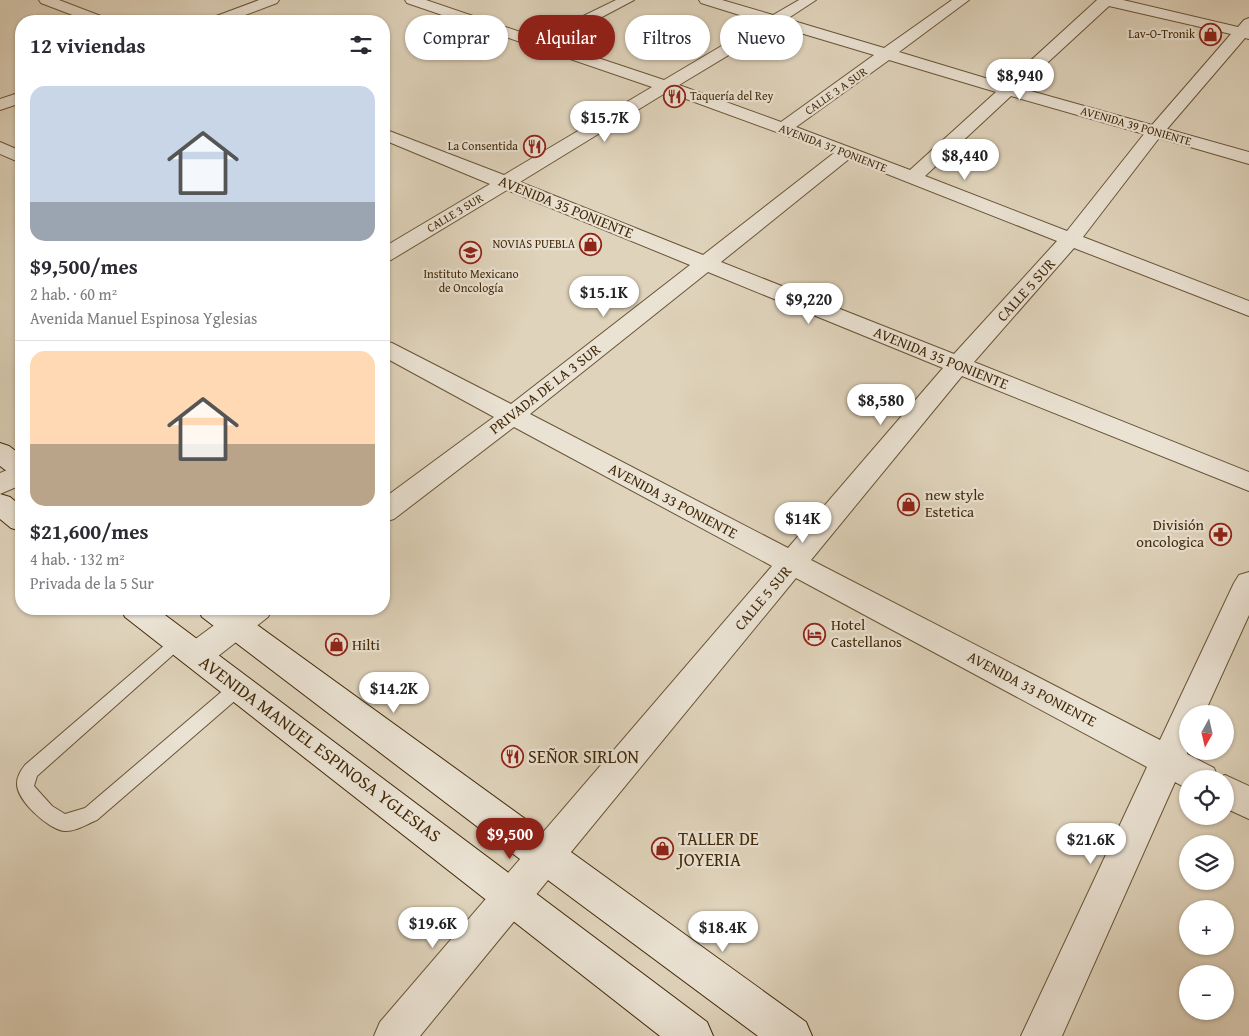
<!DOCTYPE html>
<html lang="es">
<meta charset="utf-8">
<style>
body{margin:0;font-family:"Gentium Book Plus",serif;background:#f7f7f7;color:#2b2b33;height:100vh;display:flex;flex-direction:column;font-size:19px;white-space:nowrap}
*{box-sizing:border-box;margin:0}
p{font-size:16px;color:#7c7c81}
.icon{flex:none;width:28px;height:28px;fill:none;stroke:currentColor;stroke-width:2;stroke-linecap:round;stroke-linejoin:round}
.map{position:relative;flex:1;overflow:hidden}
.side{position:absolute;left:15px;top:15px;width:375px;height:600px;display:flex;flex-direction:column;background:#fff;border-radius:20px;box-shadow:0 1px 4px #0004}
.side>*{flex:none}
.banner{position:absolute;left:405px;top:15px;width:475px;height:45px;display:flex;gap:10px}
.needle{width:32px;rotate:188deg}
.tools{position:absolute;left:1179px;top:705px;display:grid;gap:10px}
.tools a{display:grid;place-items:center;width:55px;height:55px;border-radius:50%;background:#fff;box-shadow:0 1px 4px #0004;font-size:25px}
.price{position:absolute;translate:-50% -42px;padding:0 11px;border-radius:18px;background:#fff;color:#222;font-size:16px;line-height:32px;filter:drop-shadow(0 1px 2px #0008)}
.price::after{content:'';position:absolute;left:50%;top:30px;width:15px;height:11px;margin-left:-8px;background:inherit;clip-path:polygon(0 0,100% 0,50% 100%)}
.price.current{background:#8f2418;color:#fff}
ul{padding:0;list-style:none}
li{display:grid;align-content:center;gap:10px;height:265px;padding:0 15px}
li+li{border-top:1px solid #e1e1e2}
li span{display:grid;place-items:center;height:155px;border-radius:15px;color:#555}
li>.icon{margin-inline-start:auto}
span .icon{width:90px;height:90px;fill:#fffc;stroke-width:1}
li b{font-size:21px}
h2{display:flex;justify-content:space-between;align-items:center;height:60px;padding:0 15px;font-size:21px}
.pill{padding:0 18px;border-radius:22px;background:#fff;box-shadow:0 1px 4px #0004;font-size:18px;line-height:45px}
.pill.current{background:#8f2418;color:#fff}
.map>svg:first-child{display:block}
</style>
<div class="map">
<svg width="1249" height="1036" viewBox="0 0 1249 1036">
<rect width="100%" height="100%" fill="#dfd3bb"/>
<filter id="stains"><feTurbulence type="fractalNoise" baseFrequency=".004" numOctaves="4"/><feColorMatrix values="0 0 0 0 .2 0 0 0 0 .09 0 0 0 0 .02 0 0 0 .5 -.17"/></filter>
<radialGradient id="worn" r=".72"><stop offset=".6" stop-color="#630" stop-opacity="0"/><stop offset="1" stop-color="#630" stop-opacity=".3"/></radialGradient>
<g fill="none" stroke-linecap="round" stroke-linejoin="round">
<defs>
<path id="service" d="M 179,635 L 184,637 L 187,641 L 184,645 L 37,776 L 34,786 L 52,806 L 65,814 L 85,808 L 233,682 L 239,680 L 245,682 L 247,687 L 245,692 L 97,820 C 87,824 75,832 64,831 C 48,829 16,800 17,783 C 17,777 21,770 25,765 L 174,637 Z"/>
<path id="minor" d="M 39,0 L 59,0 L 106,18 L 109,21 L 88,21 L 41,3 Z
M 405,0 L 426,0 L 538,38 L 616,0 L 634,0 L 553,43 L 664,80 L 762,22 L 701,3 L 699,0 L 722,0 L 773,15 L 799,0 L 816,0 L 787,19 L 884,48 L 952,0 L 969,0 L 899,52 L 1005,84 L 1097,0 L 1123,0 L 1238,27 L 1244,20 L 1249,18 L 1249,39 L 1245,38 L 1167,129 L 1249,152 L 1249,164 L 1159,138 L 1083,237 L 1249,301 L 1249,316 L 1074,248 L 974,362 L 1249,472 L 1249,491 L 962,376 L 811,560 L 1160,740 L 1234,583 L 1239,575 L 1249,572 L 1249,615 L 1204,714 L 1188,714 L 1187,754 L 1214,768 L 1218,778 L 1225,775 L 1249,786 L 1249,819 L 1225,808 L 1225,779 L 1188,779 L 1188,789 L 1175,782 L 1062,1036 L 1021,1036 L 1147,767 L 796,578 L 420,1036 L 374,1036 L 380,1022 L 772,566 L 514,427 L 394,519 L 384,522 L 384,498 L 494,417 L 384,357 L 384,341 L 392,343 L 511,404 L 690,265 L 507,190 L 391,260 L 384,262 L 384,247 L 490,184 L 384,140 L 384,129 L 504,175 L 652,87 L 407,3 ZM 1109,6 L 1231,34 L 1152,125 L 1020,88 ZM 777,26 L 874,55 L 781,122 L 679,85 ZM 889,60 L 996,92 L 910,170 L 796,127 ZM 667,92 L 834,153 L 703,255 L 520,182 ZM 1011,96 L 1144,134 L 1067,231 L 925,176 ZM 849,159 L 1057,241 L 954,354 L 721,262 ZM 708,272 L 943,368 L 788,548 L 530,414 Z
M 0,142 L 21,151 L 21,163 L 0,154 Z
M 21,464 L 21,485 L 0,494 L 0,473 Z
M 236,609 L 272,609 L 268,617 L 208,664 L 197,668 L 186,664 L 182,655 L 186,646 Z"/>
<path id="tertiary" d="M 259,0 L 279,0 L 277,3 L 229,21 L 208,21 L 211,18 Z
M 21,92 L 21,103 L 0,110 L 0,99 Z"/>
<path id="secondary" d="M 0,443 L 9,446 L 21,455 L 21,478 L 12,475 L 0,466 Z
M 0,494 L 10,497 L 21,506 L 21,531 L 11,528 L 0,519 Z
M 121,609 L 157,609 L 707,1022 L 713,1036 L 660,1036 L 125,617 Z
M 198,609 L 235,609 L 806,1022 L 812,1036 L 758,1036 L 533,869 L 202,617 Z"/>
</defs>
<use href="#service" stroke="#695435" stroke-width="2"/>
<use href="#minor" stroke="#695435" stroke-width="2"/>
<use href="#tertiary" stroke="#695435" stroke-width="2"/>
<use href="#secondary" stroke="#422908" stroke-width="2"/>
<use href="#service" fill="#eae2d3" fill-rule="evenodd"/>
<use href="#minor" fill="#eae2d3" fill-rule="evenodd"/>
<use href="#tertiary" fill="#eae2d3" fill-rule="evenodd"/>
<use href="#secondary" fill="#eae2d3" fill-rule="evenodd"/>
</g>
<defs>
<symbol id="shop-ring" viewBox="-11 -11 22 22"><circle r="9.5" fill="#eae2d3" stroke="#8f2418" stroke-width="1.5"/><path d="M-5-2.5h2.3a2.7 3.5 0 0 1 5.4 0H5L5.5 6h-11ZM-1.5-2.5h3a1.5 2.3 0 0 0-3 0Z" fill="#8f2418"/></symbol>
<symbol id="restaurant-ring" viewBox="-11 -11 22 22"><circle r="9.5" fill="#eae2d3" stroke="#8f2418" stroke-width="1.5"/><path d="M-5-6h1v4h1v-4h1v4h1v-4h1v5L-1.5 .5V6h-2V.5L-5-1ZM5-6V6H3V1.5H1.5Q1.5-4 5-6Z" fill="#8f2418"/></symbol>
<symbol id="school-ring" viewBox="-11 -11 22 22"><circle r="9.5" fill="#eae2d3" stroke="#8f2418" stroke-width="1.5"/><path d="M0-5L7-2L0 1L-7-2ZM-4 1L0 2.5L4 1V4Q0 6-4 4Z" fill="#8f2418"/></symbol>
<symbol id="pharmacy-ring" viewBox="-11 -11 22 22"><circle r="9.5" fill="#eae2d3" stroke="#8f2418" stroke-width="1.5"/><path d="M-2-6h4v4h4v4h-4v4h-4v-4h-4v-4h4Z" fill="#8f2418"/></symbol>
<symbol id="hotel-ring" viewBox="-11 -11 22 22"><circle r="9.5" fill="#eae2d3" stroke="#8f2418" stroke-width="1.5"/><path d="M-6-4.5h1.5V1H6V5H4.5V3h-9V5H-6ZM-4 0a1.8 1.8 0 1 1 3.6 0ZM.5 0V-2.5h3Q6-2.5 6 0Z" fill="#8f2418"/></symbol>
</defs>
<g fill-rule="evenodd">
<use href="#shop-ring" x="1198" y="22" width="25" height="25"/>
<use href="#restaurant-ring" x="662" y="84" width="25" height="25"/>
<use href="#restaurant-ring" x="522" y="134" width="25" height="25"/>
<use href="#shop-ring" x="578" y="232" width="25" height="25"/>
<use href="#school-ring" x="458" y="240" width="25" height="25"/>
<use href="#shop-ring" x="896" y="492" width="25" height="25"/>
<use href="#pharmacy-ring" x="1208" y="522" width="25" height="25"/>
<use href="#hotel-ring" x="802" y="622" width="25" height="25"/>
<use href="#shop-ring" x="324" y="632" width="25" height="25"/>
<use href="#restaurant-ring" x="500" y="744" width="25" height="25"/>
<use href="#shop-ring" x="650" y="836" width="25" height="25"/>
</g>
<g text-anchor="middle" stroke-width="4.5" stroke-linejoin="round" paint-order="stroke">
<g font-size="12" fill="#422908" stroke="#eae2d3" text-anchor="end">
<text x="1195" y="38">Lav-O-Tronik</text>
<text x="690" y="100" text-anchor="start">Taquería del Rey</text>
<text x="518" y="150">La Consentida</text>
<text x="575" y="248">NOVIAS PUEBLA</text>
<text x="471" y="278" text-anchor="middle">Instituto Mexicano<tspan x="471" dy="14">de Oncología</tspan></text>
</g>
<g font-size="12" fill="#422908" stroke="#eae2d3">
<text transform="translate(836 91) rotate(-35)" y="4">CALLE 3 A SUR</text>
<text transform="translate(1136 126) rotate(16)" y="4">AVENIDA 39 PONIENTE</text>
<text transform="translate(833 148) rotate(21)" y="4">AVENIDA 37 PONIENTE</text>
<text transform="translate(455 213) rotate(-31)" y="4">CALLE 3 SUR</text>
</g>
<g font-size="15" fill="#422908" stroke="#eae2d3">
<text transform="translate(566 207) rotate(22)" y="5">AVENIDA 35 PONIENTE</text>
<text transform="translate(1026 290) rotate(-48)" y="5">CALLE 5 SUR</text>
<text transform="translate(941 358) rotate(22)" y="5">AVENIDA 35 PONIENTE</text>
<text transform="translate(545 389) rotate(-38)" y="5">PRIVADA DE LA 3 SUR</text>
<text transform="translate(673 501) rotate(28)" y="5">AVENIDA 33 PONIENTE</text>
<text transform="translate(763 598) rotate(-50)" y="5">CALLE 5 SUR</text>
<text transform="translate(1032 689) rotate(28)" y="5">AVENIDA 33 PONIENTE</text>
</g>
<g font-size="15" fill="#422908" stroke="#eae2d3" text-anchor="start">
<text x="925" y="500">new style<tspan x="925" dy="17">Estetica</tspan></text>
<text x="1204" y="530" text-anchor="end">División<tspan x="1204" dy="17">oncologica</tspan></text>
<text x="831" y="630">Hotel<tspan x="831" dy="17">Castellanos</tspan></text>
<text x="352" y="650">Hilti</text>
</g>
<g font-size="18" fill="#422908" stroke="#eae2d3">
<text transform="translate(320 749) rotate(37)" y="6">AVENIDA MANUEL ESPINOSA YGLESIAS</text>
</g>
<g font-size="18" fill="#422908" stroke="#eae2d3" text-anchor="start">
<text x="528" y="763">SEÑOR SIRLON</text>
<text x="678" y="845">TALLER DE<tspan x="678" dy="21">JOYERIA</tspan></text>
</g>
</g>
<rect width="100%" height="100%" filter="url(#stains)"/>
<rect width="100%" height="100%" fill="url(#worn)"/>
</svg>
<div class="tools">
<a><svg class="needle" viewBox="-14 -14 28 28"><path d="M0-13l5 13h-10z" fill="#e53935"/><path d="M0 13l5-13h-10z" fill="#7c7c81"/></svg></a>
<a><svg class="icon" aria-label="locate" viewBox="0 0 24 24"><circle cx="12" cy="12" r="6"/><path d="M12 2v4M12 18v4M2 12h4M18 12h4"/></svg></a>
<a><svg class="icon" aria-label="layers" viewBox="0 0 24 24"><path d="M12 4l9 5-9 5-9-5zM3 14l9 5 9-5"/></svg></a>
<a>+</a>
<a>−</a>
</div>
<b class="price" style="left:1020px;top:101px">$8,940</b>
<b class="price" style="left:605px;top:143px">$15.7K</b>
<b class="price" style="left:965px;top:181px">$8,440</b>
<b class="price" style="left:604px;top:318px">$15.1K</b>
<b class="price" style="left:809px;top:325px">$9,220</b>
<b class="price" style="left:881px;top:426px">$8,580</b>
<b class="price" style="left:803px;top:544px">$14K</b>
<b class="price" style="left:394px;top:714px">$14.2K</b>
<b class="price current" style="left:510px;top:860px">$9,500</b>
<b class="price" style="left:1091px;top:865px">$21.6K</b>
<b class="price" style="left:433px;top:949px">$19.6K</b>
<b class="price" style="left:723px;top:953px">$18.4K</b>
<div class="banner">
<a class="pill">Comprar</a>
<a class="pill current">Alquilar</a>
<a class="pill">Filtros</a>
<a class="pill">Nuevo</a>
</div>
<section class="side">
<h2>12 viviendas<svg class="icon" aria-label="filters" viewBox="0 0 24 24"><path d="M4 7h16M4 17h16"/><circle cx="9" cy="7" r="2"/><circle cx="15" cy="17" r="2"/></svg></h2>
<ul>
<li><span style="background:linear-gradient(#c9d6e8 75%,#9aa5b1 0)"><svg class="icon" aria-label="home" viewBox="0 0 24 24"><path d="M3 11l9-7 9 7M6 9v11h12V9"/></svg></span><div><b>$9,500/mes</b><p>2 hab. · 60 m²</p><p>Avenida Manuel Espinosa Yglesias</p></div></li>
<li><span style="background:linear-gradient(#ffd9b3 60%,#b9a48a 0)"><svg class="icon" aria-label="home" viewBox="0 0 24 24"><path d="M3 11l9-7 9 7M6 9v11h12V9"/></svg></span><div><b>$21,600/mes</b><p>4 hab. · 132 m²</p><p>Privada de la 5 Sur</p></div></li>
</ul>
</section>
</div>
